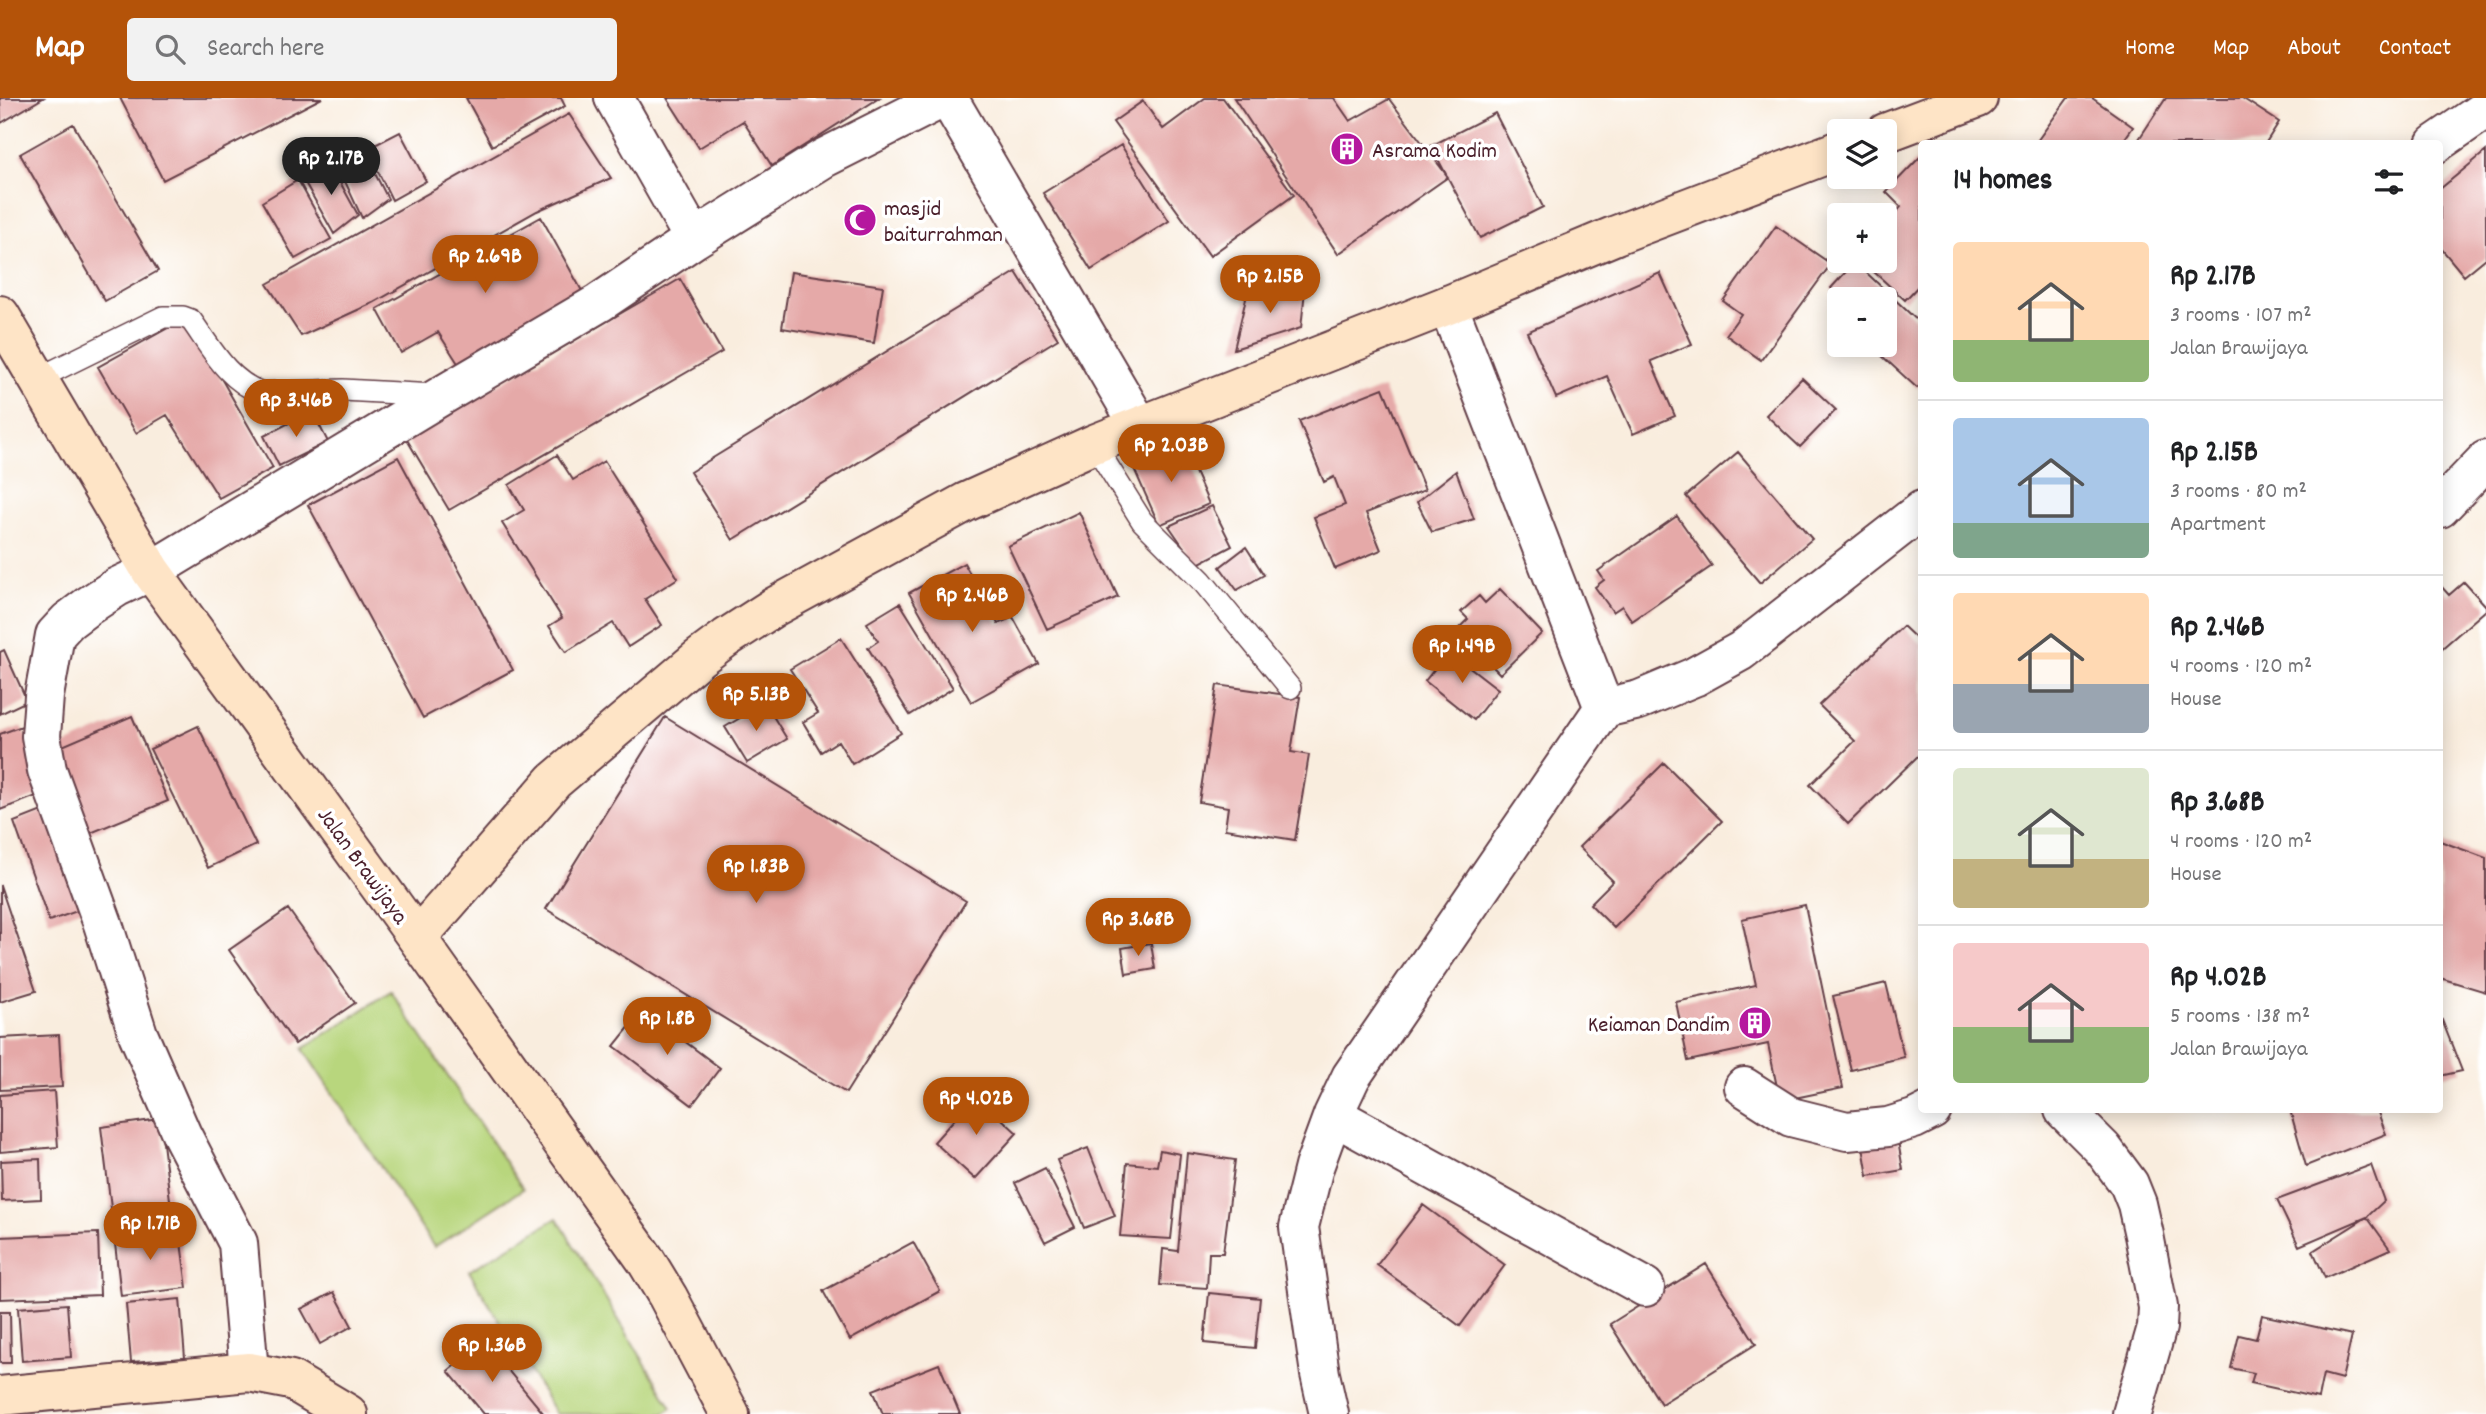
<!DOCTYPE html>
<meta charset="utf-8">
<style>
body{margin:0;font-family:Dekko,sans-serif;background:#f2f2f2;color:#202124;height:100vh;display:flex;flex-direction:column;font-size:26px;white-space:nowrap}
*{box-sizing:border-box;margin:0}
p{font-size:23px;color:#757577}
.icon{flex:none;width:38px;height:38px;fill:none;stroke:currentColor;stroke-width:2;stroke-linecap:round;stroke-linejoin:round}
.map{position:relative;flex:1;overflow:hidden}
.drawer{position:absolute;left:1918px;top:42px;width:525px;height:973px;display:flex;flex-direction:column;background:#fff;border-radius:7px;box-shadow:0 4px 18px #0003}
.drawer>*{flex:none}
.fabs{position:absolute;left:1827px;top:21px;display:grid;gap:14px}
.fabs a{display:grid;place-items:center;width:70px;height:70px;border-radius:7px;background:#fff;box-shadow:0 4px 18px #0003;font-size:35px}
.price{position:absolute;translate:-50% -60px;padding:0 16px;border-radius:24px;background:#b45309;color:#fff;font-size:23px;line-height:46px;filter:drop-shadow(0 2px 4px #0008)}
.price::after{content:'';position:absolute;left:50%;top:42px;width:21px;height:16px;margin-left:-10px;background:inherit;clip-path:polygon(0 0,100% 0,50% 100%)}
.price.active{background:#222;color:#fff}
ul{padding:0;list-style:none}
li{display:flex;align-items:center;gap:21px;height:175px;padding:0 35px}
li+li{border-top:2px solid #e0e0e0}
li span{display:grid;place-items:center;flex:none;width:196px;height:140px;border-radius:7px;color:#555}
li>.icon{margin-inline-start:auto}
span .icon{width:84px;height:84px;fill:#fffc;stroke-width:1}
li b{font-size:30px}
h2{display:flex;justify-content:space-between;align-items:center;height:84px;padding:0 35px;font-size:30px}
header{display:flex;align-items:center;gap:42px;box-sizing:border-box;height:98px;padding:0 35px;background:#b45309;color:#fff}
header strong{font-size:33px}
nav{display:flex;gap:38px;margin-inline-start:auto;font-size:24px}
.search{width:490px;height:63px;background:#f2f2f2;display:flex;align-items:center;gap:18px;box-sizing:border-box;padding:0 24px;border-radius:7px;color:#757577;font-size:26px}
.map>svg:first-child{display:block}
</style>
<header>
<strong>Map</strong>
<div class="search"><svg class="icon" aria-label="search" viewBox="0 0 24 24"><circle cx="10" cy="10" r="6"/><path d="M15 15l6 6"/></svg>Search here</div>
<nav><a>Home</a><a>Map</a><a>About</a><a>Contact</a></nav>
</header>
<div class="map">
<svg width="2486" height="1316" viewBox="0 0 2486 1316">
<rect width="100%" height="100%" fill="#fff"/>
<filter id="ink" filterUnits="userSpaceOnUse"><feTurbulence type="fractalNoise" baseFrequency=".0143" numOctaves="2"/><feDisplacementMap in="SourceGraphic" scale="14" xChannelSelector="R" yChannelSelector="G"/><feConvolveMatrix kernelMatrix="1 2 1 2 8 2 1 2 1" color-interpolation-filters="sRGB"/></filter>
<filter id="wash" filterUnits="userSpaceOnUse"><feTurbulence type="fractalNoise" baseFrequency=".00686" numOctaves="4" result="noise"/><feDisplacementMap in="SourceGraphic" scale="28" xChannelSelector="R" yChannelSelector="G"/><feGaussianBlur stdDeviation="1.57" result="paint"/><feColorMatrix in="noise" values="0 0 0 0 0 0 0 0 0 0 0 0 0 0 0 0 0 1.4 0 .05"/><feComposite in="paint" operator="in"/></filter>
<g filter="url(#wash)">
<rect width="100%" height="100%" fill="#f9edde"/>
<path fill="#b8d67d" stroke="#817a54" stroke-width="2" d="M 391,893 L 523,1091 L 434,1149 L 303,951 Z
M 557,1120 L 672,1310 L 663,1316 L 556,1316 L 469,1173 Z"/>
<g id="blocks">
<path fill="#e5a9a8" d="M 0,0 L 43,0 L 1,25 Z
M 120,0 L 322,0 L 163,82 Z
M 466,0 L 561,0 L 565,8 L 492,48 Z
M 667,0 L 879,0 L 772,68 L 743,23 L 699,50 Z
M 1205,0 L 1223,0 L 1294,97 L 1210,158 L 1113,24 L 1143,3 L 1163,31 Z
M 1234,0 L 1334,0 L 1350,23 L 1389,1 L 1448,79 L 1338,156 Z
M 2068,0 L 2092,0 L 2133,29 L 2121,46 L 2035,46 Z
M 2166,0 L 2242,0 L 2279,24 L 2265,46 L 2139,46 L 2137,44 Z
M 1495,15 L 1543,109 L 1480,140 L 1431,48 Z
M 569,16 L 611,80 L 537,113 L 373,205 L 301,238 L 267,186 Z
M 73,26 L 158,173 L 105,203 L 20,56 Z
M 400,34 L 426,83 L 392,102 L 367,51 Z
M 1121,47 L 1169,123 L 1091,172 L 1043,95 Z
M 362,50 L 388,101 L 362,120 L 336,64 Z
M 2486,53 L 2486,160 L 2464,178 L 2440,149 L 2440,91 Z
M 1922,57 L 1922,184 L 1905,202 L 1862,163 L 1885,163 L 1885,127 L 1901,109 L 1886,94 Z
M 329,64 L 358,117 L 334,136 L 303,81 Z
M 298,82 L 331,141 L 295,161 L 262,104 Z
M 541,119 L 582,193 L 459,267 L 438,234 L 401,255 L 377,211 Z
M 1776,128 L 1831,166 L 1761,262 L 1726,237 L 1741,216 L 1723,203 Z
M 1855,164 L 1922,227 L 1922,286 L 1917,290 L 1870,247 L 1885,247 L 1885,201 L 1843,201 L 1831,190 Z
M 791,174 L 883,188 L 874,245 L 782,230 Z
M 1016,174 L 1058,241 L 733,442 L 690,374 Z
M 1660,175 L 1692,246 L 1651,263 L 1675,318 L 1633,336 L 1607,278 L 1556,300 L 1527,234 Z
M 680,181 L 722,254 L 449,412 L 406,340 Z
M 1248,192 L 1305,192 L 1301,230 L 1234,251 Z
M 186,220 L 273,370 L 219,400 L 167,317 L 136,335 L 98,269 Z
M 1802,280 L 1836,312 L 1800,349 L 1766,317 Z
M 1383,290 L 1425,392 L 1366,415 L 1381,452 L 1335,471 L 1314,419 L 1345,407 L 1334,379 L 1324,384 L 1299,323 Z
M 312,313 L 328,344 L 279,368 L 264,338 Z
M 1182,344 L 1209,406 L 1159,427 L 1132,366 Z
M 1738,354 L 1812,441 L 1760,485 L 1686,398 Z
M 557,357 L 573,382 L 604,363 L 678,480 L 645,501 L 662,527 L 628,549 L 613,525 L 566,554 L 549,528 L 562,520 L 502,425 L 524,412 L 509,387 Z
M 398,359 L 513,572 L 423,620 L 308,407 Z
M 1456,373 L 1474,421 L 1432,434 L 1417,404 Z
M 1212,408 L 1232,448 L 1196,467 L 1169,428 Z
M 1079,414 L 1118,499 L 1047,531 L 1008,448 Z
M 1677,418 L 1712,468 L 1632,523 L 1622,508 L 1613,514 L 1595,489 L 1604,482 L 1598,473 Z
M 1246,449 L 1264,477 L 1237,492 L 1220,469 Z
M 964,465 L 998,526 L 1013,519 L 1039,566 L 971,604 L 909,495 Z
M 2464,484 L 2486,508 L 2486,512 L 2440,552 L 2440,487 L 2449,497 Z
M 1500,491 L 1542,535 L 1500,576 L 1457,532 L 1468,521 L 1461,514 L 1479,498 L 1485,505 Z
M 900,505 L 953,590 L 910,617 L 868,550 L 878,543 L 867,525 Z
M 1903,528 L 1922,546 L 1922,654 L 1848,726 L 1810,687 L 1855,643 L 1819,607 Z
M 841,540 L 901,635 L 852,666 L 838,643 L 821,654 L 803,624 L 818,615 L 790,571 Z
M 4,552 L 27,603 L 0,616 L 0,554 Z
M 1449,553 L 1498,591 L 1474,622 L 1425,583 Z
M 1217,587 L 1300,599 L 1291,654 L 1309,657 L 1295,742 L 1225,731 L 1228,709 L 1199,704 Z
M 765,605 L 787,641 L 747,665 L 725,629 Z
M 132,618 L 168,703 L 81,739 L 46,655 Z
M 665,619 L 966,803 L 846,995 L 546,811 Z
M 22,628 L 47,694 L 0,712 L 0,636 Z
M 198,628 L 256,747 L 208,770 L 150,651 Z
M 1664,665 L 1722,723 L 1614,830 L 1590,806 L 1613,783 L 1579,749 Z
M 47,711 L 83,811 L 49,823 L 14,724 Z
M 2440,743 L 2486,760 L 2486,894 L 2440,880 Z
M 0,787 L 36,893 L 0,904 Z
M 1805,807 L 1843,990 L 1780,1003 L 1768,946 L 1688,963 L 1676,904 L 1756,887 L 1742,821 Z
M 288,811 L 355,905 L 295,946 L 229,852 Z
M 1151,845 L 1155,871 L 1126,876 L 1122,850 Z
M 1886,885 L 1904,959 L 1851,972 L 1833,898 Z
M 643,912 L 720,970 L 692,1007 L 614,948 Z
M 2442,922 L 2462,973 L 2440,978 L 2440,923 Z
M 59,937 L 62,989 L 0,992 L 0,940 Z
M 54,993 L 58,1049 L 0,1054 L 0,997 Z
M 976,997 L 1017,1035 L 975,1081 L 934,1044 Z
M 2290,1012 L 2377,1012 L 2386,1036 L 2306,1068 Z
M 160,1021 L 171,1110 L 112,1118 L 101,1029 Z
M 1897,1037 L 1903,1072 L 1868,1078 L 1862,1043 Z
M 1088,1050 L 1115,1118 L 1084,1130 L 1057,1062 Z
M 1160,1052 L 1180,1056 L 1171,1141 L 1120,1138 L 1127,1065 L 1157,1068 Z
M 1187,1055 L 1235,1062 L 1223,1155 L 1209,1155 L 1207,1190 L 1160,1187 L 1163,1151 L 1178,1153 Z
M 40,1061 L 41,1101 L 2,1103 L 1,1063 Z
M 2371,1067 L 2384,1103 L 2367,1119 L 2299,1148 L 2277,1102 Z
M 1045,1070 L 1075,1129 L 1045,1144 L 1015,1085 Z
M 1423,1107 L 1505,1167 L 1460,1228 L 1377,1167 Z
M 2367,1119 L 2390,1151 L 2325,1180 L 2313,1153 Z
M 179,1129 L 187,1190 L 121,1198 L 114,1137 Z
M 98,1135 L 100,1197 L 0,1201 L 0,1139 Z
M 913,1144 L 940,1193 L 850,1242 L 823,1193 Z
M 1706,1166 L 1756,1246 L 1661,1306 L 1610,1226 Z
M 334,1194 L 352,1228 L 320,1246 L 301,1211 Z
M 1209,1195 L 1260,1200 L 1255,1250 L 1204,1245 Z
M 180,1201 L 185,1260 L 131,1264 L 126,1206 Z
M 67,1206 L 71,1259 L 22,1263 L 18,1210 Z
M 0,1214 L 10,1214 L 11,1265 L 0,1265 Z
M 2262,1217 L 2352,1237 L 2342,1281 L 2323,1276 L 2318,1300 L 2251,1285 L 2254,1275 L 2231,1270 L 2239,1237 L 2256,1241 Z
M 484,1243 L 544,1316 L 484,1316 L 448,1273 Z
M 939,1266 L 960,1316 L 883,1316 L 873,1292 Z"/>
</g>
</g>
<g filter="url(#ink)">
<use href="#blocks" fill-opacity="0" stroke="#643e46" stroke-width="2"/>
<g fill="none" stroke-linecap="round" stroke-linejoin="round">
<defs>
<path id="lane" d="M 37,281 L 163,219 L 183,219 L 191,222 C 211,250 228,283 262,295 L 343,292 L 435,297
M 1094,346 L 1142,423 L 1202,483 L 1290,590"/>
<path id="street" d="M 614,0 L 694,141
M 948,0 L 1139,327
M 2435,46 L 2486,11
M 1448,207 L 1604,610
M 2440,410 L 2486,362
M 1744,989 L 1791,1019 L 1847,1033 L 1888,1029 L 1914,1021 L 1932,1012
M 2064,1012 L 2103,1051 L 2129,1086 L 2137,1106 L 2144,1137 L 2158,1209 L 2157,1229 L 2132,1316
M 1333,1017 L 1645,1189
M 249,1274 L 238,1145 L 182,1037 L 138,936 L 103,826 L 47,672 L 41,638 L 44,598 L 55,537 L 68,523 L 88,508 L 117,489 L 151,473 L 441,298 L 599,205 L 694,141 L 824,60 L 943,0
M 1329,1316 L 1320,1276 L 1299,1129 L 1314,1069 L 1333,1017 L 1351,979 L 1604,610 L 1639,602 L 1694,579 L 1741,553 L 1922,412"/>
<path id="secondary" d="M 1885,35 L 1978,0
M 0,217 L 151,473 L 417,840 L 645,1161 L 668,1199 L 730,1316
M 417,840 L 554,683 L 699,560 L 726,540 L 774,509 L 966,404 L 1094,346 L 1448,207 L 1616,137 L 1839,52
M 0,1298 L 249,1274 L 291,1282 L 348,1316"/>
</defs>
<use href="#lane" stroke="#643e46" stroke-width="24"/>
<use href="#street" stroke="#643e46" stroke-width="42"/>
<use href="#secondary" stroke="#643e46" stroke-width="42"/>
<use href="#lane" stroke="#fff" stroke-width="21"/>
<use href="#street" stroke="#fff" stroke-width="38"/>
<use href="#secondary" stroke="#fee4c6" stroke-width="38"/>
</g>
</g>
<defs>
<symbol id="building-disc" viewBox="-11 -11 22 22"><circle r="9.5" fill="#b5179e" stroke="#fff"/><path d="M-4-6H4V6H1V3H-1V6H-4ZM-2.5-4.3h1.7v1.8h-1.7ZM.8-4.3h1.7v1.8H.8ZM-2.5-1h1.7V.8h-1.7ZM.8-1h1.7V.8H.8Z" fill="#fff"/></symbol>
<symbol id="mosque-disc" viewBox="-11 -11 22 22"><circle r="9.5" fill="#b5179e" stroke="#fff"/><path d="M3.5-4.9A6 6 0 1 0 3.5 4.9A5 5 0 1 1 3.5-4.9Z" fill="#fff"/></symbol>
</defs>
<g fill-rule="evenodd">
<use href="#building-disc" x="1328" y="32" width="38" height="38"/>
<use href="#mosque-disc" x="841" y="103" width="38" height="38"/>
<use href="#building-disc" x="1736" y="906" width="38" height="38"/>
</g>
<g text-anchor="middle" stroke-width="7" stroke-linejoin="round" paint-order="stroke">
<g font-size="23" fill="#4a1f2b" stroke="#fff" text-anchor="start">
<text x="1372" y="59">Asrama Kodim</text>
<text x="884" y="117">masjid<tspan x="884" dy="26">baiturrahman</tspan></text>
<text x="1730" y="933" text-anchor="end">Keiaman Dandim</text>
</g>
<g font-size="23" fill="#4a1f2b" stroke="#fff">
<text transform="translate(364 767) rotate(54)" y="8">Jalan Brawijaya</text>
</g>
</g>
</svg>
<div class="fabs">
<a><svg class="icon" aria-label="layers" viewBox="0 0 24 24"><path d="M12 4l9 5-9 5-9-5zM3 14l9 5 9-5"/></svg></a>
<a>+</a>
<a>−</a>
</div>
<b class="price active" style="left:331px;top:99px">Rp 2.17B</b>
<b class="price" style="left:485px;top:197px">Rp 2.69B</b>
<b class="price" style="left:1270px;top:217px">Rp 2.15B</b>
<b class="price" style="left:296px;top:341px">Rp 3.46B</b>
<b class="price" style="left:1171px;top:386px">Rp 2.03B</b>
<b class="price" style="left:972px;top:536px">Rp 2.46B</b>
<b class="price" style="left:1462px;top:587px">Rp 1.49B</b>
<b class="price" style="left:756px;top:635px">Rp 5.13B</b>
<b class="price" style="left:756px;top:807px">Rp 1.83B</b>
<b class="price" style="left:1138px;top:860px">Rp 3.68B</b>
<b class="price" style="left:667px;top:959px">Rp 1.8B</b>
<b class="price" style="left:976px;top:1039px">Rp 4.02B</b>
<b class="price" style="left:150px;top:1164px">Rp 1.71B</b>
<b class="price" style="left:492px;top:1286px">Rp 1.36B</b>
<section class="drawer">
<h2>14 homes<svg class="icon" aria-label="filters" viewBox="0 0 24 24"><path d="M4 7h16M4 17h16"/><circle cx="9" cy="7" r="2"/><circle cx="15" cy="17" r="2"/></svg></h2>
<ul>
<li><span style="background:linear-gradient(#ffd9b3 70%,#8fb573 0)"><svg class="icon" aria-label="home" viewBox="0 0 24 24"><path d="M3 11l9-7 9 7M6 9v11h12V9"/></svg></span><div><b>Rp 2.17B</b><p>3 rooms · 107 m²</p><p>Jalan Brawijaya</p></div></li>
<li><span style="background:linear-gradient(#a9c7e8 75%,#7fa58c 0)"><svg class="icon" aria-label="home" viewBox="0 0 24 24"><path d="M3 11l9-7 9 7M6 9v11h12V9"/></svg></span><div><b>Rp 2.15B</b><p>3 rooms · 80 m²</p><p>Apartment</p></div></li>
<li><span style="background:linear-gradient(#ffd9b3 65%,#9aa5b1 0)"><svg class="icon" aria-label="home" viewBox="0 0 24 24"><path d="M3 11l9-7 9 7M6 9v11h12V9"/></svg></span><div><b>Rp 2.46B</b><p>4 rooms · 120 m²</p><p>House</p></div></li>
<li><span style="background:linear-gradient(#dfe7d0 65%,#c2b280 0)"><svg class="icon" aria-label="home" viewBox="0 0 24 24"><path d="M3 11l9-7 9 7M6 9v11h12V9"/></svg></span><div><b>Rp 3.68B</b><p>4 rooms · 120 m²</p><p>House</p></div></li>
<li><span style="background:linear-gradient(#f6c9c9 60%,#8fb573 0)"><svg class="icon" aria-label="home" viewBox="0 0 24 24"><path d="M3 11l9-7 9 7M6 9v11h12V9"/></svg></span><div><b>Rp 4.02B</b><p>5 rooms · 138 m²</p><p>Jalan Brawijaya</p></div></li>
</ul>
</section>
</div>
